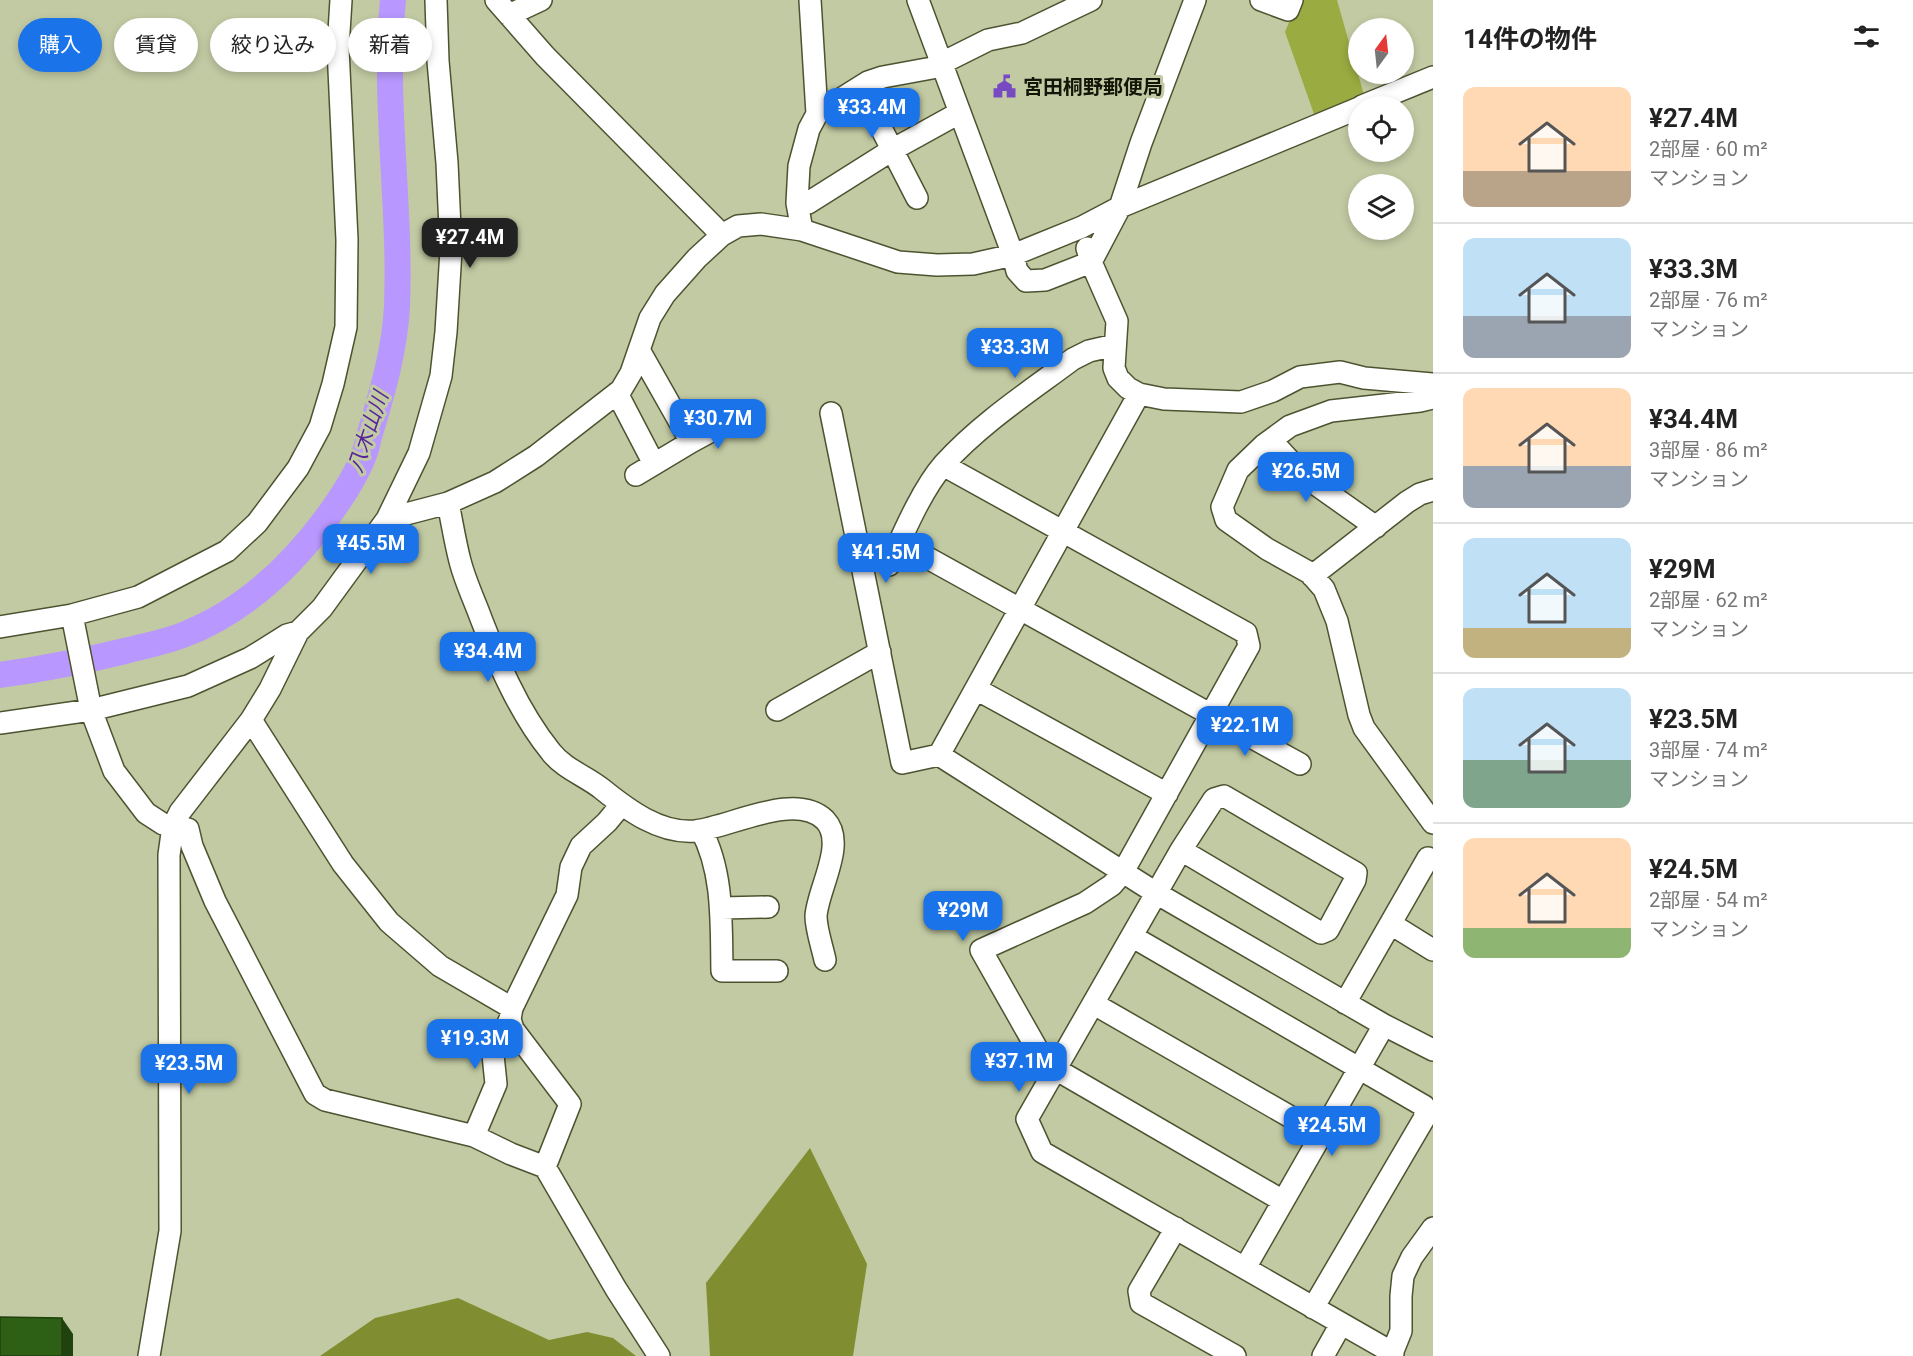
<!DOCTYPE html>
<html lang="ja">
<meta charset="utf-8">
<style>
body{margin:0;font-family:Roboto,"Noto Sans JP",sans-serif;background:#f2f2f2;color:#222;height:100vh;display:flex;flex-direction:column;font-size:22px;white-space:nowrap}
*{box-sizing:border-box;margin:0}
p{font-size:20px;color:#767676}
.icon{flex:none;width:33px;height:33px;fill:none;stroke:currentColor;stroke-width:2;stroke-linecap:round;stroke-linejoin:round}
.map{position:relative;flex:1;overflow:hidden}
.side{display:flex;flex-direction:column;background:#fff;width:480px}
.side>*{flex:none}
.top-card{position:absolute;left:18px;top:18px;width:570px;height:54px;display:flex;gap:12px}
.needle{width:39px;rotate:15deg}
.controls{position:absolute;left:1348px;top:18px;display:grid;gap:12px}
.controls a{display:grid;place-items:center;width:66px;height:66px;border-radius:50%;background:#fff;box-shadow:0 3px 9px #0003;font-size:30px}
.price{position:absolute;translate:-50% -51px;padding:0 14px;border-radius:12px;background:#1a73e8;color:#fff;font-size:20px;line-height:39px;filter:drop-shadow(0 2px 3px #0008)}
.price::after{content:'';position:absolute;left:50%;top:36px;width:18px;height:14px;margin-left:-9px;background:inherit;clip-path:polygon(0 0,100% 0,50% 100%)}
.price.current{background:#222;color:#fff}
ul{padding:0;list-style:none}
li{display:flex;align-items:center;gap:18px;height:150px;padding:0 30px}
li+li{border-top:2px solid #e0e0e0}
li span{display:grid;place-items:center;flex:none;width:168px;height:120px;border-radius:12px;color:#555}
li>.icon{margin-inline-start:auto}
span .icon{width:72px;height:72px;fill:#fffc;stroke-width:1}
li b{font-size:26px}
h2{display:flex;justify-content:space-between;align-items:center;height:72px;padding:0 30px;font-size:26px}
.pill{padding:0 21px;border-radius:27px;background:#fff;box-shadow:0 3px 9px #0003;font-size:21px;line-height:54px}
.pill.current{background:#1a73e8;color:#fff}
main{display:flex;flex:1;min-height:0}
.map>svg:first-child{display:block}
</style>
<main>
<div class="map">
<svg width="1433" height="1356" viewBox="0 0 1433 1356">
<rect width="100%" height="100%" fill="#c2caa3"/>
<path fill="#9aab41" d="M 1298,0 L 1337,0 L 1364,95 L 1314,114 L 1285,32 Z"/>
<path fill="#808e31" d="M 810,1148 L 867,1264 L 853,1356 L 710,1356 L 706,1283 Z
M 458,1298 L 549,1340 L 587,1332 L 613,1338 L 636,1356 L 320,1356 L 375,1318 Z"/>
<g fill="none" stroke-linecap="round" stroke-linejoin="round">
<path stroke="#b897fe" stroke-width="26" d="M 0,675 C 42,669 84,661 125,651 C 144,646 165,642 183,635 C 243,612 291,567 329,515 C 342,497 355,478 363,457 C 367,448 368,439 371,430 C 383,390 395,348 397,306 C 401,204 383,101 393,0"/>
<defs>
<path id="minor" d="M 496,0 L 545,56 L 722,235
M 810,0 L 817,114
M 918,0 L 1013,255 L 1017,271 L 1026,281 L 1045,280 L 1091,262 L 1120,207 L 1141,143 L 1195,0
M 1261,0 L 1288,10 L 1292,0
M 509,15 L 541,0
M 860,87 L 917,198
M 1362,106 L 1433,77
M 797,203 L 808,203 L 892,150 L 959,113
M 802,230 L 797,203 L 799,166 L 809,129 L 817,114 L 868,82 L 883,77 L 932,68 L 988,40 L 1022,33 L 1091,0
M 1087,248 L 1091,262 L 1117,321 L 1114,368 L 1118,378 L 1128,388 L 1139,394 L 1164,399 L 1241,402 L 1273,391 L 1300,377 L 1340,372 L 1364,378 L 1433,384
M 617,393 L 654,464
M 1433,398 L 1420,401 L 1331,411 L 1290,426 L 1264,445 L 1238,470 L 1222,507 L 1226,520 L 1267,549 L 1310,573 L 1324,589 L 1337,621 L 1359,715 L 1364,728 L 1433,823
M 831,413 L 902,763 L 939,755 L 1156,893 L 1384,1025 L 1433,1050
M 1271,440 L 1304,476 L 1376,527
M 691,442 L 726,423
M 943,465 L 1246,633 L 1249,646 L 1123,872 L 1112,885 L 1085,903 L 981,950 L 1045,1063 L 1283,1201
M 636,475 L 691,442 L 639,350
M 448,503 C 452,522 455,542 460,561 C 464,577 471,593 477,608 C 496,658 517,710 551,752 C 564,769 586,776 602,789 C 628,810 660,834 695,831 C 731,827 795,791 825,820 C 847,843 818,888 816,916 C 816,929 822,946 825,960
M 387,519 L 448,503 L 495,482 L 536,456 L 621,390 L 631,373 L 650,318 L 665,294 L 697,258 L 722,235 L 738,226 L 761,224 L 802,230 L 898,262 L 937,265 L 973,264 L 1013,255 L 1082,227 L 1120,207 L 1359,108
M 899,542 L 1300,764
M 889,565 C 903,534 922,489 944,464 C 981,423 1029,392 1073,359 L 1089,351 L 1115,345
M 1312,576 L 1407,502 L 1420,494 L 1433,490
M 72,615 L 91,710 L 114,771 L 146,813 L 163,824 L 188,829 L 192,846 L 215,901 L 315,1094 L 325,1100 L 474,1136 L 511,1154 L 545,1167 L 616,1289 L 659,1356
M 0,627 L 72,615 L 138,597 L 227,551 L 257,523 L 298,468 L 320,427 L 333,384 L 346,327 L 347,240 L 338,48 L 341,0
M 976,689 L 1167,794
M 777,710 L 880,652
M 251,720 L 343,864 L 389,922 L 440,966 L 512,1008
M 0,723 L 91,710 L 188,686 L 250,658 L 287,635 L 298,632
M 939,755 L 1139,394
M 701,830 C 724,872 721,925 722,971 L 777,971
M 1181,850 L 1321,933 L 1328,930 L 1355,880 L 1356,873 L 1224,796 L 1214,799 L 1181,850 L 1027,1119 L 1042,1152 L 1393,1353
M 721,908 L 768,907
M 1391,924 L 1433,950
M 1133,937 L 1424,1106 L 1425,1117 L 1313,1308
M 1345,1003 L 1428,858
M 1094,1004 L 1322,1135
M 474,1136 L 496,1084 L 493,1055 L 510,1019
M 545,1167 L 570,1104 L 513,1029 L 510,1019 L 512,1008 L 567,895 L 571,867 L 581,846 L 607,822 L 621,805
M 1176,1228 L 1139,1291 L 1141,1303 L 1235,1356
M 1245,1268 L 1384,1025
M 149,1356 L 170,1231 L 169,855 L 173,826 L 180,812 L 251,720 L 270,689 L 298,632 L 322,608 L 387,519 L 419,453 L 441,376 L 446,332 L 451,250 L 447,163 L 438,61 L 436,0
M 1323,1356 L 1341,1324
M 1391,1356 L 1401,1331 L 1401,1296 L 1403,1276 L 1412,1257 L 1433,1228"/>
</defs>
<use href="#minor" stroke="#4c5330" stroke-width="24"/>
<use href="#minor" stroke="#fff" stroke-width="21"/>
</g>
<path fill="#20420e" d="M 62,1318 L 73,1334 L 73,1356 L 62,1356 Z"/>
<path fill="#2d5f14" stroke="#20420e" stroke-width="1.5" d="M 0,1317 L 62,1318 L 62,1356 L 0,1356 Z"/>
<defs>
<symbol id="civic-bare" viewBox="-9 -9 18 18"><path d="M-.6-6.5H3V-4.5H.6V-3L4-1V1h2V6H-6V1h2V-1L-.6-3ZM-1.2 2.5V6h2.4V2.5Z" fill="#784ac2" stroke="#c2caa3" stroke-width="2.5" paint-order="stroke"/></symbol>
</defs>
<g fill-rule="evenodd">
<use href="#civic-bare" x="988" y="70" width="33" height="33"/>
</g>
<g text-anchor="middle" stroke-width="6" stroke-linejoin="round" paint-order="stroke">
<g font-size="20" font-weight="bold" fill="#121507" stroke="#c2caa3" text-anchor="start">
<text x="1023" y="94">宮田桐野郵便局</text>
</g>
<g font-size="21" font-style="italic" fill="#58259c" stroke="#c2caa3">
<text transform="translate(368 432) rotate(-71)" y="7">八木山川</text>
</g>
</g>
</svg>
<div class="controls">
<a><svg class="needle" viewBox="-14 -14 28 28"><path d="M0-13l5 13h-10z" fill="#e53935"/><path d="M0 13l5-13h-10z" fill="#767676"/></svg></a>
<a><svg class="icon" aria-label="locate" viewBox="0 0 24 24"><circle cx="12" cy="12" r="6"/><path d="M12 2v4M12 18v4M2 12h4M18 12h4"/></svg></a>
<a><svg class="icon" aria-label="layers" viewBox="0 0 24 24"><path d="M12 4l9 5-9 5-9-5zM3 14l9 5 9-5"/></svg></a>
</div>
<b class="price" style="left:872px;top:139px">¥33.4M</b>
<b class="price current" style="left:470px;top:269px">¥27.4M</b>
<b class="price" style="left:1015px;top:379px">¥33.3M</b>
<b class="price" style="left:718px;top:450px">¥30.7M</b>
<b class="price" style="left:1306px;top:503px">¥26.5M</b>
<b class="price" style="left:371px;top:575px">¥45.5M</b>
<b class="price" style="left:886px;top:584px">¥41.5M</b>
<b class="price" style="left:488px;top:683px">¥34.4M</b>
<b class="price" style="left:1245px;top:757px">¥22.1M</b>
<b class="price" style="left:963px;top:942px">¥29M</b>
<b class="price" style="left:475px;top:1070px">¥19.3M</b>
<b class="price" style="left:1019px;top:1093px">¥37.1M</b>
<b class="price" style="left:189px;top:1095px">¥23.5M</b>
<b class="price" style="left:1332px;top:1157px">¥24.5M</b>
<div class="top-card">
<a class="pill current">購入</a>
<a class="pill">賃貸</a>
<a class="pill">絞り込み</a>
<a class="pill">新着</a>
</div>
</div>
<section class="side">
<h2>14件の物件<svg class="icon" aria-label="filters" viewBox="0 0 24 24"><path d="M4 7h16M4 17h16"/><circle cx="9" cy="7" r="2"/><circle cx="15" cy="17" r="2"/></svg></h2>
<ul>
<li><span style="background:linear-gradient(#ffd9b3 70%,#b9a48a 0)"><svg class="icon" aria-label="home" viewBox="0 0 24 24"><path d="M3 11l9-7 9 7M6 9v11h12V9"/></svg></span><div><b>¥27.4M</b><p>2部屋 · 60 m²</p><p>マンション</p></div></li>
<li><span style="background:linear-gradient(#bfe0f5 65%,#9aa5b1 0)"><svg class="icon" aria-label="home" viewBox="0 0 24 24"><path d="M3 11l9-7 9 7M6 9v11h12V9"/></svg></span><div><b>¥33.3M</b><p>2部屋 · 76 m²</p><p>マンション</p></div></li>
<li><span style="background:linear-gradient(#ffd9b3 65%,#9aa5b1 0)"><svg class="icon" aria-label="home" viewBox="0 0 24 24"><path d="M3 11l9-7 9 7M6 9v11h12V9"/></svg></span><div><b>¥34.4M</b><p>3部屋 · 86 m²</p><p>マンション</p></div></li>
<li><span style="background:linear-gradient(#bfe0f5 75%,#c2b280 0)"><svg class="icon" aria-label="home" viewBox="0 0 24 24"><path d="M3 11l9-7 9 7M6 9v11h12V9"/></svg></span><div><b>¥29M</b><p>2部屋 · 62 m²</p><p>マンション</p></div></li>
<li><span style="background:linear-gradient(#bfe0f5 60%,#7fa58c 0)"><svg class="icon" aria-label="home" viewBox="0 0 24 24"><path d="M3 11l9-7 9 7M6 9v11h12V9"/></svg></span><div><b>¥23.5M</b><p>3部屋 · 74 m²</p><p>マンション</p></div></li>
<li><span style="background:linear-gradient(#ffd9b3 75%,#8fb573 0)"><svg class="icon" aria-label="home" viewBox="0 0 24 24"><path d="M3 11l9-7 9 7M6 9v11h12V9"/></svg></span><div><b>¥24.5M</b><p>2部屋 · 54 m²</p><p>マンション</p></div></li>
</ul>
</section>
</main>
